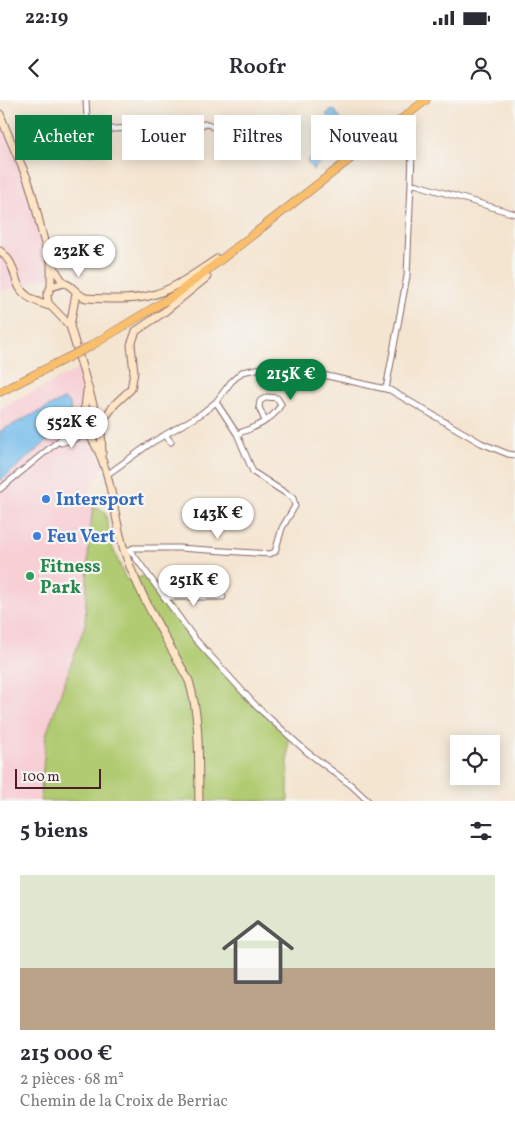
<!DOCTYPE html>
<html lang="fr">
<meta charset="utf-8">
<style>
body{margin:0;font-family:Vollkorn,serif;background:#f7f7f7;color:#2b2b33;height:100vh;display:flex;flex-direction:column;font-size:19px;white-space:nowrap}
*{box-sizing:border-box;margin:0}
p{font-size:16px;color:#7c7c81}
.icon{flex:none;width:28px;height:28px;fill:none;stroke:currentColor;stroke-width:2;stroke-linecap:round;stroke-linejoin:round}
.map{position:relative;height:701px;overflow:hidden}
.sheet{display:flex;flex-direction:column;background:#fff;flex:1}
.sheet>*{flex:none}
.top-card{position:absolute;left:15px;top:15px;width:485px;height:45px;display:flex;gap:10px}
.controls{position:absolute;left:450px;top:635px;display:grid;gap:10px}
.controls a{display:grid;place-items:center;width:50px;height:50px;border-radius:0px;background:#fff;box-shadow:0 2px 12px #0003;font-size:25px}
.scale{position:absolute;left:15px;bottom:12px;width:86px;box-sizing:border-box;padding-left:5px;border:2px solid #4a1f2b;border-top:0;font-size:14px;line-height:18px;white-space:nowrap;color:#4a1f2b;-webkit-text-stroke:4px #f6f6f2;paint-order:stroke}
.price{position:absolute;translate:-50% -42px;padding:0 11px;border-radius:18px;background:#fff;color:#222;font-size:16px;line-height:32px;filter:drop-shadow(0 1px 2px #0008)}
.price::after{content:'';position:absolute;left:50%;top:30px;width:15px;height:11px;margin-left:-8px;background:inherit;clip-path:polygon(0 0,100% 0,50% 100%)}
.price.on{background:#0b8043;color:#fff}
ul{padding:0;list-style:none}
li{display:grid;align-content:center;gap:10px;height:265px;padding:0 20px}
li+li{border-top:1px solid #e1e1e2}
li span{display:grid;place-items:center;height:155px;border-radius:0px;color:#555}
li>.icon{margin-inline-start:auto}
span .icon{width:90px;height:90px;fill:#fffc;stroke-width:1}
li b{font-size:21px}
h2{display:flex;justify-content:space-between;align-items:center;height:60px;padding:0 20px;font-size:21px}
.tag{padding:0 18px;border-radius:0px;background:#fff;box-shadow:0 2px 12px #0003;font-size:18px;line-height:45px}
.tag.on{background:#0b8043;color:#fff}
.status{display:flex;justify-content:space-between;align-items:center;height:35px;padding:0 25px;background:#fff;direction:ltr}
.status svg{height:14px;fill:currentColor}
header{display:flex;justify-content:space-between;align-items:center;height:65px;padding:0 20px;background:#fff;font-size:22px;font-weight:600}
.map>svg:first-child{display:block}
</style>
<div class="status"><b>22:19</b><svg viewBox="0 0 49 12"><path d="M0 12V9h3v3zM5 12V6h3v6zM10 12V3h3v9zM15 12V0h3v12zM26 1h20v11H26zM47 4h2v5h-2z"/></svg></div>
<header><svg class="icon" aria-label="back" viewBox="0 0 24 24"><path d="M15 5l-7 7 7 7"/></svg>Roofr<svg class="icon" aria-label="person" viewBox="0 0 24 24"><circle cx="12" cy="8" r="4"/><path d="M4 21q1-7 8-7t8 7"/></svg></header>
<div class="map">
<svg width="515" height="701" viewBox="0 0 515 701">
<rect width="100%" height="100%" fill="#f6f6f2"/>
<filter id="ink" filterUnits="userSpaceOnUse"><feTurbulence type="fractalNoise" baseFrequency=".02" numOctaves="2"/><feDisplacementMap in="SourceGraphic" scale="10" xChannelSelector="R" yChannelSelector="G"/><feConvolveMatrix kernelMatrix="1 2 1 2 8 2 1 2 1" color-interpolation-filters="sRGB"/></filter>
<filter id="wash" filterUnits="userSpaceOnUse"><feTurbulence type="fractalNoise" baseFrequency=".0096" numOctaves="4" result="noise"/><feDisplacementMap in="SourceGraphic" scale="20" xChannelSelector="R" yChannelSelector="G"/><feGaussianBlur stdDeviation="1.12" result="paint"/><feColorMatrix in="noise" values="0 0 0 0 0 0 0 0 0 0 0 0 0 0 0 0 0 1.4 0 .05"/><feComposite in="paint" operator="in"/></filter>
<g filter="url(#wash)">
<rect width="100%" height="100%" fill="#f4e5d1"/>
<path fill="#f7cfd5" d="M 0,16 L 21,67 L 50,177 L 0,192 Z
M 80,268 L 85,292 L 83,307 L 75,318 L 73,328 L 81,339 L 90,341 L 103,364 L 100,375 L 89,390 L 93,407 L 89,437 L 85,525 L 46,635 L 40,701 L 0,701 L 0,309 Z"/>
<path fill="#b0cb71" stroke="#7d754e" d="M 93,407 L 105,411 L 112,446 L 126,480 L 146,476 C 190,533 235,587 288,636 L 288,701 L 40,701 L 46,635 L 85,525 L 89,437 Z"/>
<path fill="#72bceb" stroke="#5e6e8b" d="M 334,9 L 345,26 C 342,45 327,56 313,70 L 307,61 L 334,33 L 333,26 L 326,14 Z
M 64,299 L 70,303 L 71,315 L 65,326 L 0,381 L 0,331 Z"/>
</g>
<g filter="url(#ink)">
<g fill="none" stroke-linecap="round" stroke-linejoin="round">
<defs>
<path id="street" d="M 86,0 L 89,56
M 39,33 L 208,24 L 215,28
M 411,83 L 412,49
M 386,289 L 407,176 L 411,83 L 515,114
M 237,334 C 253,328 273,321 281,304 L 277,298 L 267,297 L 260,301 L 259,307 L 265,321
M 165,335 L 171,342
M 61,343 L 86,335
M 108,374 L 151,343 L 201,314 L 216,302 L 231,282 L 242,272 L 271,266 L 305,271 L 390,290 L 481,343 L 508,354 L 515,355
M 0,389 L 78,325
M 124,450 L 130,450 L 195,539 L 257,607 L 307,652 L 351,685 L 368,701
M 130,450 L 133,448 L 178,448 L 269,454 L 275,452 L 282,428 L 295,406 L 293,398 L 253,372 L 237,334 L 216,302
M 164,497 L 223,497"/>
<path id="secondary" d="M 0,14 C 8,36 18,57 27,78 C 40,111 41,155 64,183
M 0,151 C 26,172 2,192 49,206
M 51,164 L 51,187
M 70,226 L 76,193
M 87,291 L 85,307 L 78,325 L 82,333 L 90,336 L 101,331 L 103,320 L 115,304 L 131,289 L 134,272 L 131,245 L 136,231 L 164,212 L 207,177
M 95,311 L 70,226 L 48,203 L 47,195 L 51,187 L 64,183 C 74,186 76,195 86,198 C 153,202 162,196 217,159
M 101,331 L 102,353
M 90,336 C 113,371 112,411 124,450 C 137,491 168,542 189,581 C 201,620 198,661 199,701"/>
<path id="primary" d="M 89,247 L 178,193 L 426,0
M 0,292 L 65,259"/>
</defs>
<use href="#street" stroke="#866465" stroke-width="7"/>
<use href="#secondary" stroke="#866465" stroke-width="9"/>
<use href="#primary" stroke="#866465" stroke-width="9"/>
<use href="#street" stroke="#fff" stroke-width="5"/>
<use href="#secondary" stroke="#fde5c5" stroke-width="7"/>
<use href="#primary" stroke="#f9bf6d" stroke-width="8"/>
<defs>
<path id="primary-bridge" d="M 65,259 L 89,247"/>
</defs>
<use href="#primary-bridge" stroke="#866465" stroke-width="9" stroke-linecap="butt"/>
<use href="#primary-bridge" stroke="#f9bf6d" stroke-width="8"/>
</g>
</g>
<g fill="#3f7fe0" stroke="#f6f6f2" stroke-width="2">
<circle cx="46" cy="399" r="5"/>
<circle cx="37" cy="436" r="5"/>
</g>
<circle fill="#2e9e5b" stroke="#f6f6f2" stroke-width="2" cx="30" cy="476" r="5"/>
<g text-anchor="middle" stroke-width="4.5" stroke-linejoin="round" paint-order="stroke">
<g font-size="18" font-weight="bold" fill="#366cbe" stroke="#f6f6f2" text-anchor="start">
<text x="56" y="405">Intersport</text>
<text x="47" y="442">Feu Vert</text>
</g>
<g font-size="18" font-weight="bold" fill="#27864d" stroke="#f6f6f2" text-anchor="start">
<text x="40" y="472">Fitness<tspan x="40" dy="21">Park</tspan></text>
</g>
</g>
</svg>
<div class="controls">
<a><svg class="icon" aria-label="locate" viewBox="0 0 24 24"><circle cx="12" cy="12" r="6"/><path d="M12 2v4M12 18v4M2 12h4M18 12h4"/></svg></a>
</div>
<div class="scale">100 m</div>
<b class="price" style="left:79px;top:178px">232K €</b>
<b class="price on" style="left:291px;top:301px">215K €</b>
<b class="price" style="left:72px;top:349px">552K €</b>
<b class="price" style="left:218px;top:440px">143K €</b>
<b class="price" style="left:194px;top:507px">251K €</b>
<div class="top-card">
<a class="tag on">Acheter</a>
<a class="tag">Louer</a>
<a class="tag">Filtres</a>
<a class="tag">Nouveau</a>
</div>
</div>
<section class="sheet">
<h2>5 biens<svg class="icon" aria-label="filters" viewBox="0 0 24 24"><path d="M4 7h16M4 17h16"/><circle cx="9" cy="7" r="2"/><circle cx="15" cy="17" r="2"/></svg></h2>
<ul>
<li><span style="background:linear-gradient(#dfe7d0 60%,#b9a48a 0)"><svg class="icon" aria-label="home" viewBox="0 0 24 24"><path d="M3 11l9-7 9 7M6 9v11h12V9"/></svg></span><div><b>215 000 €</b><p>2 pièces · 68 m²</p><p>Chemin de la Croix de Berriac</p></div></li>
</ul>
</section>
